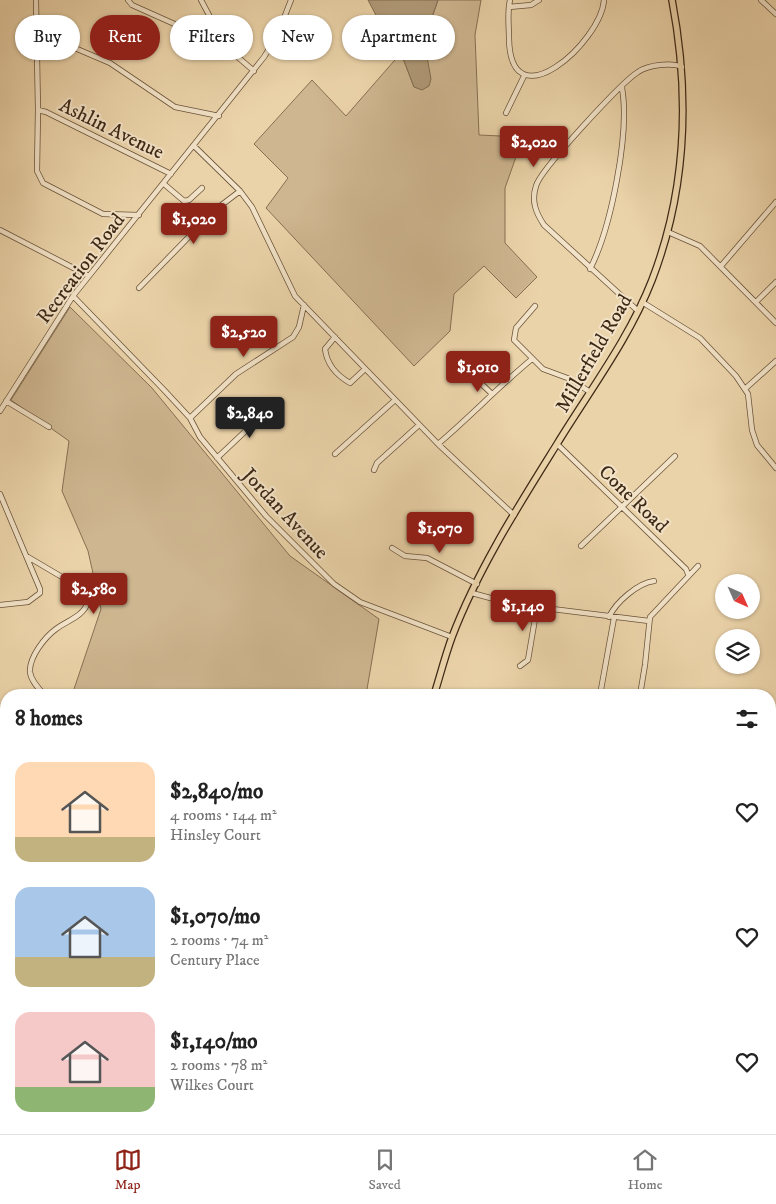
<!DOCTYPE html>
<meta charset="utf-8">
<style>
body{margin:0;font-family:"IM FELL DW Pica",serif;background:#f6f6f6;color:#222;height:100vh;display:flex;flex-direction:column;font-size:19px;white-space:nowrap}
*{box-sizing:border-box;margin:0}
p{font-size:16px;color:#767676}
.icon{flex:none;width:28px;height:28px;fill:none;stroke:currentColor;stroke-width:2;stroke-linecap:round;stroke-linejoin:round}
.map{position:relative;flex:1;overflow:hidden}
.sheet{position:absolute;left:0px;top:689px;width:776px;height:446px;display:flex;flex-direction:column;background:#fff;border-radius:20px 20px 0 0;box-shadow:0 1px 4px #0004}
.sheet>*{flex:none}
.top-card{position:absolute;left:15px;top:15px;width:500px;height:45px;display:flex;gap:10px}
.needle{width:32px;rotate:135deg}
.fabs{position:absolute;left:715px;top:574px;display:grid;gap:10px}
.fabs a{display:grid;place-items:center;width:45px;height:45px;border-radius:50%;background:#fff;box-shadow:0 1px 4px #0004;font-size:25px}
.price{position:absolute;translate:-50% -42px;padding:0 11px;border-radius:5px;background:#8f2418;color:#fff;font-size:16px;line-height:32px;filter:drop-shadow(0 1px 2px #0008)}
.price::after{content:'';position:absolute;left:50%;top:30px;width:15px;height:11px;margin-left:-8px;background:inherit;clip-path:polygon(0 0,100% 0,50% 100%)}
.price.selected{background:#222;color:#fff}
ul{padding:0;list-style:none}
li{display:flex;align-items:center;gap:15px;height:125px;padding:0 15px}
li span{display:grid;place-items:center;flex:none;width:140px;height:100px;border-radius:15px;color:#555}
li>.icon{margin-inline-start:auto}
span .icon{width:60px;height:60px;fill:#fffc;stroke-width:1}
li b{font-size:21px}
h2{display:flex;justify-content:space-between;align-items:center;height:60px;padding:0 15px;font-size:21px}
.chip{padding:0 18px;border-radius:22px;background:#fff;box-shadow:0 1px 4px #0004;font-size:18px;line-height:45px}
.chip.selected{background:#8f2418;color:#fff}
.dock{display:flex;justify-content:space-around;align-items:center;height:70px;border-top:1px solid #e0e0e0;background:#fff;font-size:14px;color:#767676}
.dock a{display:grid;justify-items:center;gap:2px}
.dock .selected{color:#8f2418}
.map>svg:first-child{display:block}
</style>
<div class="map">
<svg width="776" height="1134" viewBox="0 0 776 1134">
<rect width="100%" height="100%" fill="#ebd3a9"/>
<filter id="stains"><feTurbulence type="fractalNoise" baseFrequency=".004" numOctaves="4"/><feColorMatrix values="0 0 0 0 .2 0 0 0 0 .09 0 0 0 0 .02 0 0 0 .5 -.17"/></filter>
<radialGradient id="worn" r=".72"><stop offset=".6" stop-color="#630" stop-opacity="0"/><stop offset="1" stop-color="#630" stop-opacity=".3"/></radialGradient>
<path fill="#ceb690" stroke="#867053" d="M 438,0 L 481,0 L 475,35 L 479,135 L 523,137 L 505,188 L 505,243 L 537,277 L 516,298 L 484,266 L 454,294 L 450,331 L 414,366 L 266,208 L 288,178 L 254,144 L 312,80 L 346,116 L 401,53 L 414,87 L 430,79 L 424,40 Z
M 70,307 L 152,388 L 290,556 L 379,619 L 366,695 L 72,695 L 101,609 L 88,551 L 62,491 L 69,441 L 11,400 Z
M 0,786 L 6,788 L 6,1129 L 359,1129 L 359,1134 L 0,1134 Z"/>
<path fill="#b09977" stroke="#826c50" d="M 368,0 L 438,0 L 424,40 L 431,79 L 429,86 L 422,90 L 414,87 L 401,53 L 380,31 L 380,23 Z"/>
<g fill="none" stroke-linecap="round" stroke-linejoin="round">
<defs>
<path id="minor" d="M 36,0 L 38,110 L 37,171 L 43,183 L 103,214 L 139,215
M 128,0 L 132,5 L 226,47
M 201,0 L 226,47 L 254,71
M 510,0 C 507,13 509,26 509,38 C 510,124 601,42 604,0
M 761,0 L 776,14
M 509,7 L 531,5 L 539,0
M 37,35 L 49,37 L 110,63 L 175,107 L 219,116
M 38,110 L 46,112 L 171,174
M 506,113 L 524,76
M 194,146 L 240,191 L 252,207 L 295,296 L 438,444 L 514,515
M 164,184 L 184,201 L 189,200 L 202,188
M 0,230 L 89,276
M 668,232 L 700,246 L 776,323
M 721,266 L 776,202
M 590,269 C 611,228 630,133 622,88
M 139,288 L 215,210 L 240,191
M 73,296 L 165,391 L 190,418 L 200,437 L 266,516 L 334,584 L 360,602 L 452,637
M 642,302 L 700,338 L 736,376 L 748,394 L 752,430 L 757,445 L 776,468
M 756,302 L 776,282
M 535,306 L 516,328 L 514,340 L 543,369 L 570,379 L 590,392
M 638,311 L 544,225 C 536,213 531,201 536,186 C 540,170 622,82 638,72 C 648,65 671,62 682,67
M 335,337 L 325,349 C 327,365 336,375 350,383 L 365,369
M 452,378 L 462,368 L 466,369 L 492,394
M 746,388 L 776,361
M 6,401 L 49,427
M 0,411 L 73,296 L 264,57 L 277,36 L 291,0
M 190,418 L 236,374 L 293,337 L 299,327 L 304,305
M 438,444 C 470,417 499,386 532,359
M 557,444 L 686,569 L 688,574
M 335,454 L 395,400
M 217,458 L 271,407
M 374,470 L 377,463 L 419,425
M 0,494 L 40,589 L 40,593 L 28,602 L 0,605
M 581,546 L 675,456
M 392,548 L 405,556 L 427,558 L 477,584
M 28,557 L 84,590 L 88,602 C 83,617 68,620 56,629 C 45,637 29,657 30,672 C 31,681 39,689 45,695
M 472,593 L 512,604 L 649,621
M 609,617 C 616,602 638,583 654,581
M 520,666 L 528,660 L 537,607
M 600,695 L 614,618
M 640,695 L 645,665 L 650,617 L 698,566
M 0,759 L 6,753
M 0,778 L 6,779
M 770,894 L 776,894
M 770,994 L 776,994
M 770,1004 L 771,1134
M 580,1129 L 593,1133 L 624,1133
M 674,1129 L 674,1134
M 721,1129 L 721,1134"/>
<path id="major" d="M 434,695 C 440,676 445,656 452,637 C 478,569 519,505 557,444 C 590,390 629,339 652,280 C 687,189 690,95 672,0
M 770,722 L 776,717
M 429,1134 L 429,1129"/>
</defs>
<use href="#minor" stroke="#69543b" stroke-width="6"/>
<use href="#major" stroke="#3e2916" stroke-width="8"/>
<use href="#minor" stroke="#f2e2c7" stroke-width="4.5"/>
<use href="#major" stroke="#ebd3a9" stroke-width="5.5"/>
</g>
<g text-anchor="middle" stroke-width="4" stroke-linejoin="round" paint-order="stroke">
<g font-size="20" fill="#3e2916" stroke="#f2e2c7">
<text transform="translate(112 128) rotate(26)" y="7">Ashlin Avenue</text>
<text transform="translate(80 268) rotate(-53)" y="7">Recreation Road</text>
<text transform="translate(593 353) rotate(-60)" y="7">Millerfield Road</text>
<text transform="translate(634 498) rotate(44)" y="7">Cone Road</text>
<text transform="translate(286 513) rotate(47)" y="7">Jordan Avenue</text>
</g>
</g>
<rect width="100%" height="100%" filter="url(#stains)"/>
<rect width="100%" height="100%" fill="url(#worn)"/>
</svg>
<div class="fabs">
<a><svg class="needle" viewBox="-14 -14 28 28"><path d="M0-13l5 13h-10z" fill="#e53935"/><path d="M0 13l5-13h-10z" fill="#767676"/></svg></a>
<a><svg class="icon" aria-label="layers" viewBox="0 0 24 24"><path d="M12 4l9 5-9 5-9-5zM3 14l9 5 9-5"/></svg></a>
</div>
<b class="price" style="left:534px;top:168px">$2,020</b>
<b class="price" style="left:194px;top:245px">$1,020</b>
<b class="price" style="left:244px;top:358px">$2,520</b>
<b class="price" style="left:478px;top:393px">$1,010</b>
<b class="price selected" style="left:250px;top:439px">$2,840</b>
<b class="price" style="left:440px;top:554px">$1,070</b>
<b class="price" style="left:94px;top:615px">$2,580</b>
<b class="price" style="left:523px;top:632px">$1,140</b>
<div class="top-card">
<a class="chip">Buy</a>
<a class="chip selected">Rent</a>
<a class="chip">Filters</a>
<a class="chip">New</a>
<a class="chip">Apartment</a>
</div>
<section class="sheet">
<h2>8 homes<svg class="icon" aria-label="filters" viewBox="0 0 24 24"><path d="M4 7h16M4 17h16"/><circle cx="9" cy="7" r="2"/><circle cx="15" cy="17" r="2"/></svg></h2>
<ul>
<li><span style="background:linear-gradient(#ffd9b3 75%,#c2b280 0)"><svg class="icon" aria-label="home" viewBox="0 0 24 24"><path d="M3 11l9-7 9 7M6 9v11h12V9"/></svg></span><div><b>$2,840/mo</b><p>4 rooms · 144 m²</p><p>Hinsley Court</p></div><svg class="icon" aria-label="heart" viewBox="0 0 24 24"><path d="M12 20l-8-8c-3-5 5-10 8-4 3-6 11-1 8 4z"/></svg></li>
<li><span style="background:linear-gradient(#a9c7e8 70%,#c2b280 0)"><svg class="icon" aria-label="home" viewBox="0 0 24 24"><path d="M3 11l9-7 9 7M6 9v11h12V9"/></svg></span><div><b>$1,070/mo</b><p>2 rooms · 74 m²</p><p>Century Place</p></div><svg class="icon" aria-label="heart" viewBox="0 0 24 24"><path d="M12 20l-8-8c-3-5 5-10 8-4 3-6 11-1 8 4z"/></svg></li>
<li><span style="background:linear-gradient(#f6c9c9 75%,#8fb573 0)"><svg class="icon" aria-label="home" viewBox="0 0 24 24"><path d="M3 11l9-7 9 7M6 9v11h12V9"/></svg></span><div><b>$1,140/mo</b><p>2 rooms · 78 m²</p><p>Wilkes Court</p></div><svg class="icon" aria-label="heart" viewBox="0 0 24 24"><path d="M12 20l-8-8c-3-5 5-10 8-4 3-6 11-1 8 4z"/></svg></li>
</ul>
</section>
</div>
<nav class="dock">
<a class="selected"><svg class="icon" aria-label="map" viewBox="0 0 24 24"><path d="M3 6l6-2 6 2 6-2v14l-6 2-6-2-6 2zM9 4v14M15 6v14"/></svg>Map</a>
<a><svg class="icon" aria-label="saved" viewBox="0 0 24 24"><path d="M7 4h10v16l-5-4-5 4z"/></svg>Saved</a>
<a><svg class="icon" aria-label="home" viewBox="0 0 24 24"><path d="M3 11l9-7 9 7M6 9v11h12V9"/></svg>Home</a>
</nav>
